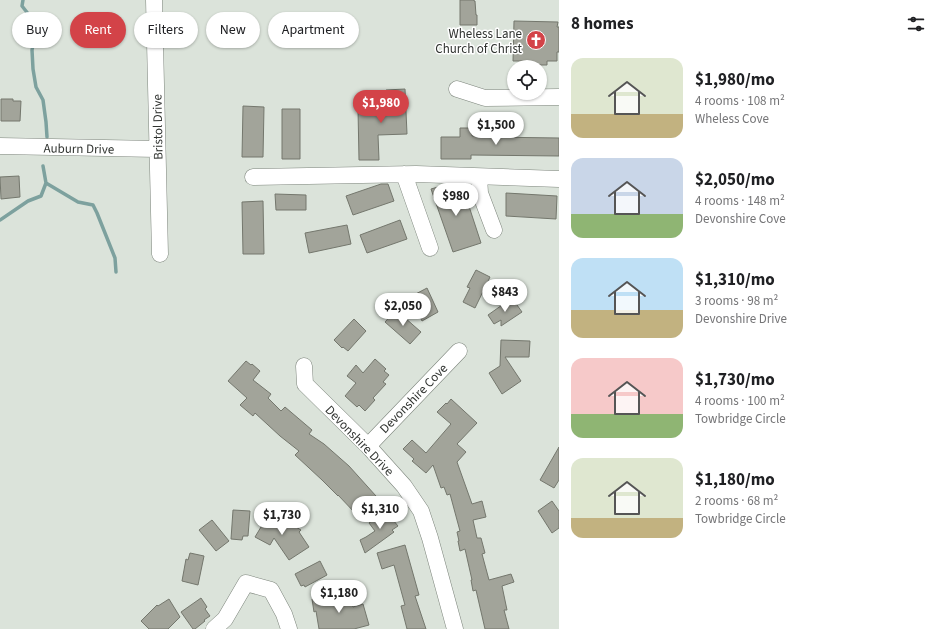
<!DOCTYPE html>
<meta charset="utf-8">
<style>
body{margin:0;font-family:"Source Sans 3",sans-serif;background:#f2f2f2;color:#202124;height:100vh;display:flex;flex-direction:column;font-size:15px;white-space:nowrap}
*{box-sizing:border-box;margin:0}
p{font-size:13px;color:#757577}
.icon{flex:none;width:22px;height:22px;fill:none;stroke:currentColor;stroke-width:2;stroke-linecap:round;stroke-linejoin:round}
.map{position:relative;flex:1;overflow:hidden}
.side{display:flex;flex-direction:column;background:#fff;width:380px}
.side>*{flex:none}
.banner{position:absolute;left:12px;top:12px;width:380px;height:36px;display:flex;gap:8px}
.buttons{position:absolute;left:507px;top:60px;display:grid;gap:8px}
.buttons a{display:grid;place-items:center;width:40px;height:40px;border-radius:50%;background:#fff;box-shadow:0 1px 3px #0004;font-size:20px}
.price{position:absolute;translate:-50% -34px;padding:0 9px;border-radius:14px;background:#fff;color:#222;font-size:13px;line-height:26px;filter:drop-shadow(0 1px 2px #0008)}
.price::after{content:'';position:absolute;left:50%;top:24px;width:12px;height:9px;margin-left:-6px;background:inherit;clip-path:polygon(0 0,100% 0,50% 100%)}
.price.active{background:#d34348;color:#fff}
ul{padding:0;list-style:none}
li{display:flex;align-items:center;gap:12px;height:100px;padding:0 12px}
li span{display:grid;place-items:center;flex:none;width:112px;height:80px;border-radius:12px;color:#555}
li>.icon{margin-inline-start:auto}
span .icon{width:48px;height:48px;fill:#fffc;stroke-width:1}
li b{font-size:17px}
h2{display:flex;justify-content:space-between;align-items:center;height:48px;padding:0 12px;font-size:17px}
.tag{padding:0 14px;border-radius:18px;background:#fff;box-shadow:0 1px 3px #0004;font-size:14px;line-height:36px}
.tag.active{background:#d34348;color:#fff}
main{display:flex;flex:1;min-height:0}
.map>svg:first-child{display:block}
</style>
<main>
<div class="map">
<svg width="559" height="629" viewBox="0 0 559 629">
<rect width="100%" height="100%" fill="#dbe3da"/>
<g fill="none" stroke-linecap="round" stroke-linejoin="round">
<path stroke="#7da19e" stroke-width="3.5" d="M 23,0 L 22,6 L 33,20 L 36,30 L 32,50 L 33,69 L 36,87 L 43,100 L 46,122 L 47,137
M 43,166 L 46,183 L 78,202 L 93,205 L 97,213 L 115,258 L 116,272
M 0,220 L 28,201 L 41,196 L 46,183"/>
</g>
<path fill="#a2a49a" stroke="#74776d" d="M 460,0 L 474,0 L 474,1 L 475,1 L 476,15 L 477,15 L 477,25 L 460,25 Z
M 514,21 L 558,22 L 557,27 L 559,27 L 559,52 L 557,52 L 557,61 L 547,61 L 547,65 L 526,65 L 526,61 L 513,61 Z
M 405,89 L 407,134 L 378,135 L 379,160 L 359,160 L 358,109 L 387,108 L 386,90 Z
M 1,99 L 13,99 L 13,101 L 21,101 L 20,121 L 1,121 Z
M 243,106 L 264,107 L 263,157 L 242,157 Z
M 282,109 L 300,109 L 300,159 L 282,159 Z
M 460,128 L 472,128 L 472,136 L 488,135 L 488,137 L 559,138 L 559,156 L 471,155 L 471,159 L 441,159 L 441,137 L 460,137 Z
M 19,176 L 20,197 L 1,199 L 0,177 Z
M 381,184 L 388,184 L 394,201 L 353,215 L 346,196 Z
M 445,185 L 462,185 L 481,243 L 453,252 L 431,189 Z
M 506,193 L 557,196 L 556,219 L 506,216 Z
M 275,194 L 306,195 L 306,210 L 276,210 Z
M 263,201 L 264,254 L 243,254 L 242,202 Z
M 400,220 L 407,239 L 367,253 L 360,235 Z
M 347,225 L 351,244 L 309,253 L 305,233 Z
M 476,270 L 490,277 L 475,308 L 463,302 L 470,288 L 467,287 Z
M 427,288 L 438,312 L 422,321 L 410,297 Z
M 512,298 L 522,312 L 501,326 L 501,320 L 494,324 L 488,315 Z
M 396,310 L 421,332 L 410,344 L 385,322 Z
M 354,319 L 366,331 L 348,351 L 343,347 L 342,348 L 334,340 Z
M 501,340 L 530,341 L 529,357 L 505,357 L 521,381 L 502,394 L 489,373 L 500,366 Z
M 375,359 L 386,369 L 384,371 L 389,375 L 383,382 L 386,384 L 373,398 L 375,400 L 365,411 L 359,405 L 357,407 L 345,396 L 356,383 L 347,376 L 356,365 L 363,373 Z
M 246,361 L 251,365 L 252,364 L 260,371 L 253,380 L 271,394 L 268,398 L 281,411 L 285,407 L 312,430 L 309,434 L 324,444 L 349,466 L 376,496 L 356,514 L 338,495 L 338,496 L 322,480 L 295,455 L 299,451 L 280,436 L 255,413 L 253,416 L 240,405 L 247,398 L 228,381 Z
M 451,399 L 477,423 L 457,444 L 466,452 L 457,462 L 472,504 L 482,501 L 486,517 L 473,520 L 477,538 L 481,538 L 485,553 L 482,554 L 489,580 L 511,574 L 514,582 L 502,586 L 507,610 L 504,610 L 509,629 L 485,629 L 476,590 L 473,591 L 471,580 L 472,580 L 465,549 L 460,551 L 458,541 L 459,541 L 457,532 L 460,531 L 450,494 L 447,495 L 444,487 L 441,488 L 433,465 L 426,473 L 412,461 L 414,459 L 403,449 L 412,440 L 426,453 L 451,424 L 437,412 L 446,403 L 447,404 Z
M 559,447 L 559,480 L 554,488 L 540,480 Z
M 552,501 L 559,511 L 559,528 L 552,533 L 538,511 Z
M 389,508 L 396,517 L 393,520 L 398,526 L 392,530 L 394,532 L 365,553 L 360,540 L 366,537 L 375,531 L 369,523 Z
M 233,510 L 250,511 L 248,536 L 243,536 L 242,540 L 231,539 Z
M 270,512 L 301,530 L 299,532 L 309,547 L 289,560 L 274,538 L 270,545 L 255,537 Z
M 212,520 L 229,541 L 216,551 L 199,530 Z
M 405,545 L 419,595 L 415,596 L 426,629 L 407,629 L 401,606 L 405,605 L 394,565 L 382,569 L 377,553 Z
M 190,553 L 204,556 L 198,585 L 182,581 L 186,559 L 188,560 Z
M 320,561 L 327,575 L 305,587 L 304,585 L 301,586 L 295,574 Z
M 339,595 L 341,606 L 352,603 L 353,607 L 363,604 L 369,625 L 354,629 L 319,629 L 316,611 L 314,612 L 312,599 Z
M 201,598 L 207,607 L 205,609 L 210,616 L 204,620 L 205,621 L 195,629 L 193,629 L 181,612 Z
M 169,599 L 180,617 L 168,629 L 149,629 L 141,621 L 157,605 L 158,606 Z"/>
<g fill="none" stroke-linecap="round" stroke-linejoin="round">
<defs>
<path id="minor" d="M 154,0 L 160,254
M 457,89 L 485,98 L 559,97
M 0,146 L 157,149
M 404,174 L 430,248
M 253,177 L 416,174 L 559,179
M 479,177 L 480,193 L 494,230
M 304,366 L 305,384 L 368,446 L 404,486 L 421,511 L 430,538 L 455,629
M 368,446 L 459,351
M 214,629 L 225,619 L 246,583 L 271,590 L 284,614 L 289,629"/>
</defs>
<use href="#minor" stroke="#7d857c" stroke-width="17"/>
<use href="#minor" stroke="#fff" stroke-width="16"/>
</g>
<defs>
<symbol id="church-disc" viewBox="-11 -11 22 22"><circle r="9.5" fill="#d34348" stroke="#fff"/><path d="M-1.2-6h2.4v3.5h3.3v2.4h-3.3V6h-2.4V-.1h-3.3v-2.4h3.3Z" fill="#fff"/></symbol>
</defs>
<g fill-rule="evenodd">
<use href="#church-disc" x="525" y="29" width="22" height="22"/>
</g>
<g text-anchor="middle" stroke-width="3" stroke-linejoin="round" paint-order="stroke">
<g font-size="13" fill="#303330" stroke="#fff" text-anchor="end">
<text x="522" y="38">Wheless Lane<tspan x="522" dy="15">Church of Christ</tspan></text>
</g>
<g font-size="13" fill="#303330" stroke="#fff">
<text transform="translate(157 127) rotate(-91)" y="5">Bristol Drive</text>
<text transform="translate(79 148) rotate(1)" y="5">Auburn Drive</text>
<text transform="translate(413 398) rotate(-46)" y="5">Devonshire Cove</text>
<text transform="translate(360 440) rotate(46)" y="5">Devonshire Drive</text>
</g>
</g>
</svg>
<div class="buttons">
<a><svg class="icon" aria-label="locate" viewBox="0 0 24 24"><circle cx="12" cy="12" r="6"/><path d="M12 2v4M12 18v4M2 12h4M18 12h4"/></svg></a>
</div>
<b class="price active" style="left:381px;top:124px">$1,980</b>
<b class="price" style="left:496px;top:146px">$1,500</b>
<b class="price" style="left:456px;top:217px">$980</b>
<b class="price" style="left:505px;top:313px">$843</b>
<b class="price" style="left:403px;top:327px">$2,050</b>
<b class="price" style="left:380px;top:530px">$1,310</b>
<b class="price" style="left:282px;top:536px">$1,730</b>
<b class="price" style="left:339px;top:614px">$1,180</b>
<div class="banner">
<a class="tag">Buy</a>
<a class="tag active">Rent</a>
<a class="tag">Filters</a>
<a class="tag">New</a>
<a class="tag">Apartment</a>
</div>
</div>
<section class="side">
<h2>8 homes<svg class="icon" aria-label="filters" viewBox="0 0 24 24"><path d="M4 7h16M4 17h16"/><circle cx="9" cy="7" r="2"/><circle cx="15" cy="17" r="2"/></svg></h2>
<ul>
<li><span style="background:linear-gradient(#dfe7d0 70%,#c2b280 0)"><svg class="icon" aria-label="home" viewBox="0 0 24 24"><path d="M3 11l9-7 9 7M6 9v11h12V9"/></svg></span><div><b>$1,980/mo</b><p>4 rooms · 108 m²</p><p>Wheless Cove</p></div></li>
<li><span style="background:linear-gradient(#c9d6e8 70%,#8fb573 0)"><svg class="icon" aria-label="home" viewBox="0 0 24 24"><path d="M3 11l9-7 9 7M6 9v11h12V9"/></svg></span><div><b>$2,050/mo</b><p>4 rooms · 148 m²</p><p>Devonshire Cove</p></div></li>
<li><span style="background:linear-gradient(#bfe0f5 65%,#c2b280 0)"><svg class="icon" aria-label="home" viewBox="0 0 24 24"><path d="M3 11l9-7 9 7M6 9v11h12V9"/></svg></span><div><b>$1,310/mo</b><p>3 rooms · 98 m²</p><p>Devonshire Drive</p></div></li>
<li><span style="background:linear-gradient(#f6c9c9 70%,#8fb573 0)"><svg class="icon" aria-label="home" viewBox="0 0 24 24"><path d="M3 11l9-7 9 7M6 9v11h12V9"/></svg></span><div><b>$1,730/mo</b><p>4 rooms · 100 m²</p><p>Towbridge Circle</p></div></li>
<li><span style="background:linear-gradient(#dfe7d0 75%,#c2b280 0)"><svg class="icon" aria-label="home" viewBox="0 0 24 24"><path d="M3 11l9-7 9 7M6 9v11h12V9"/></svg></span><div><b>$1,180/mo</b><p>2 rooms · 68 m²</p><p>Towbridge Circle</p></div></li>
</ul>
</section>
</main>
